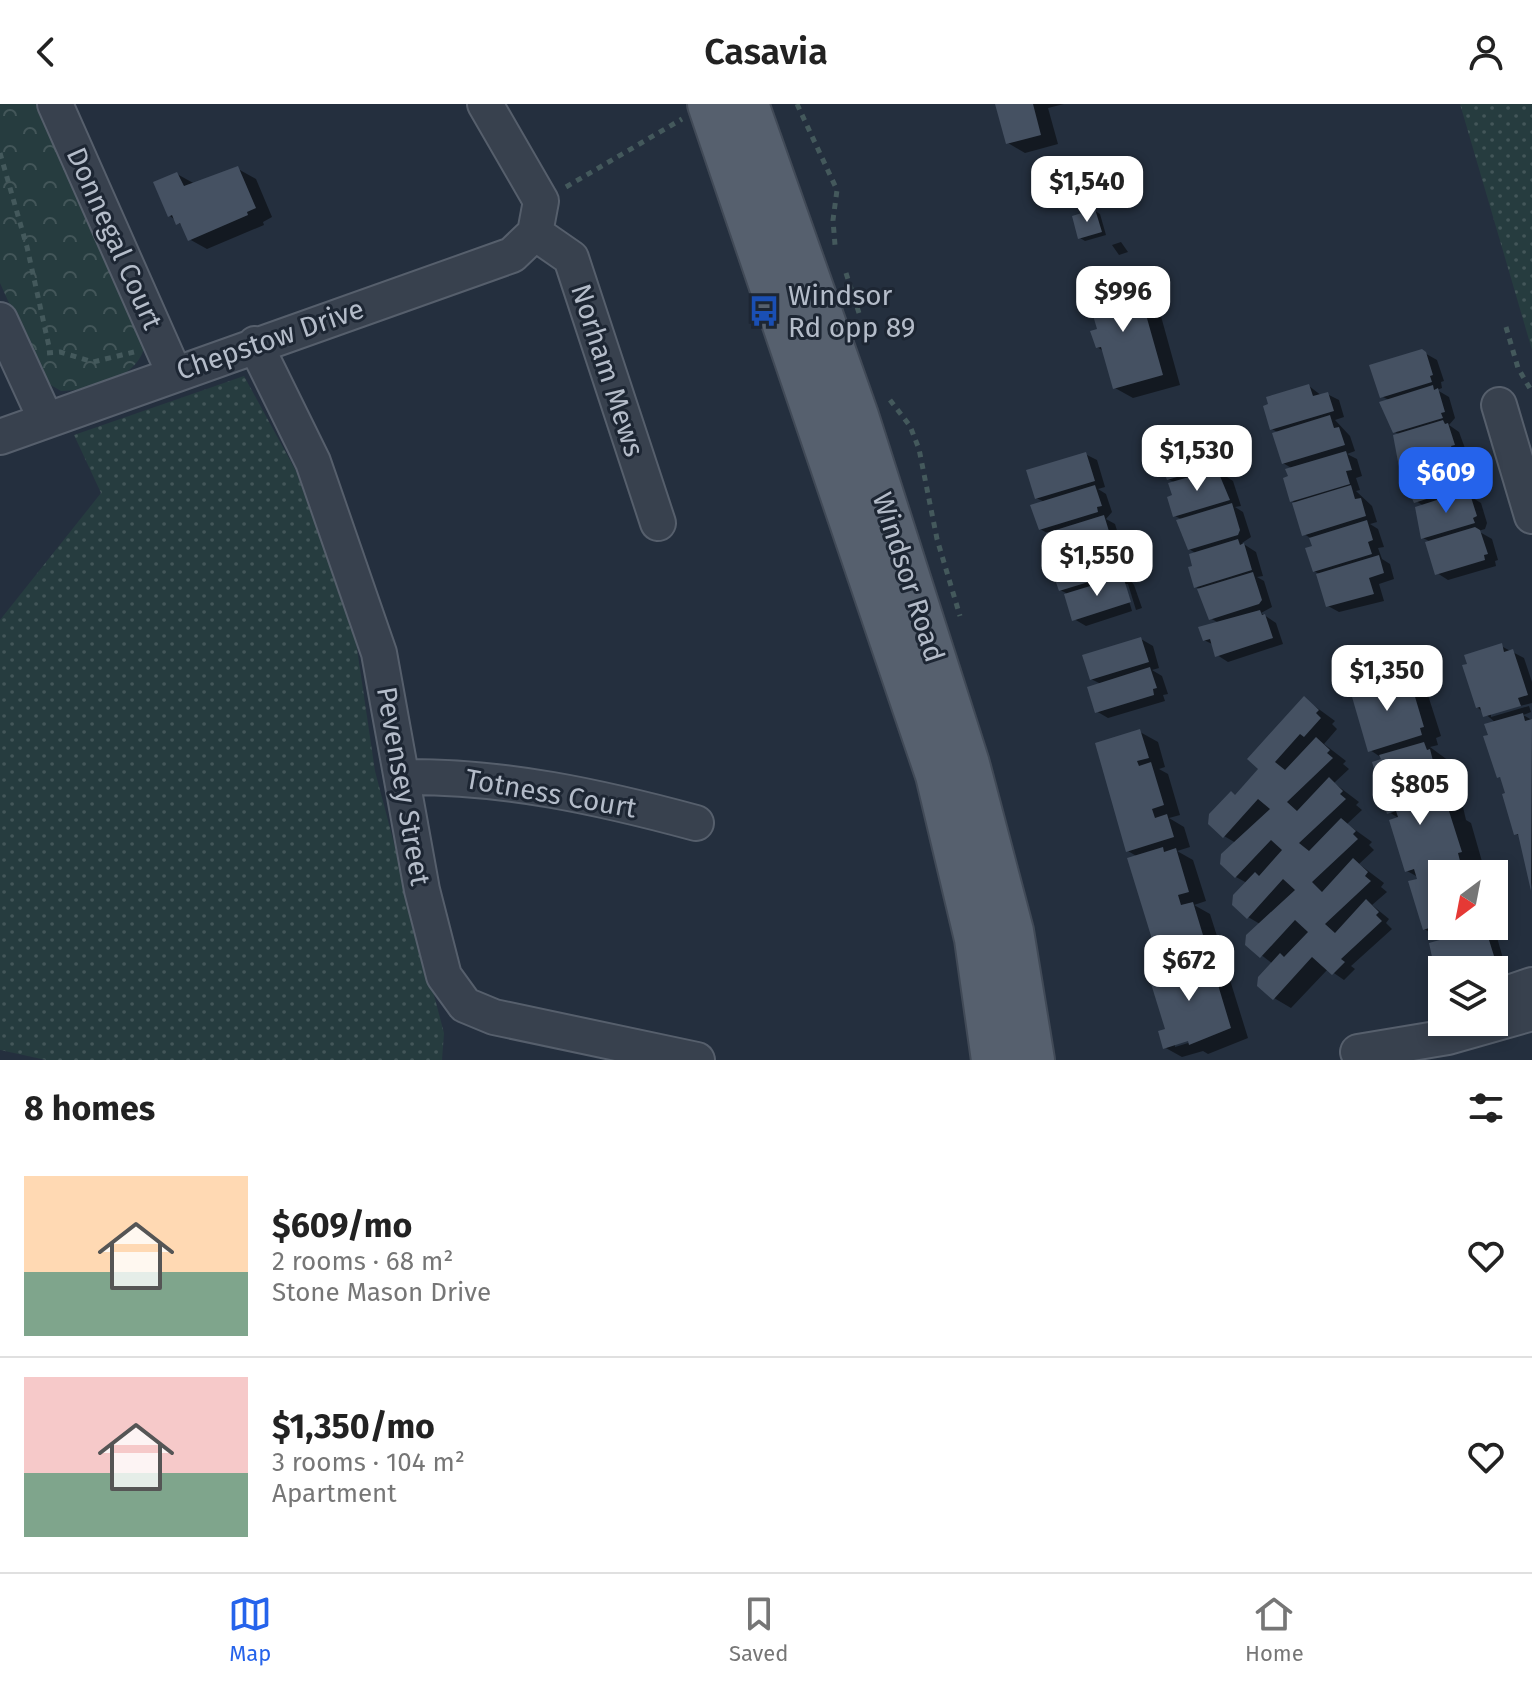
<!DOCTYPE html>
<meta charset="utf-8">
<style>
body{margin:0;font-family:"Fira Sans",sans-serif;background:#f6f6f6;color:#222;height:100vh;display:flex;flex-direction:column;font-size:30px;white-space:nowrap}
*{box-sizing:border-box;margin:0}
p{font-size:26px;color:#767676}
.icon{flex:none;width:44px;height:44px;fill:none;stroke:currentColor;stroke-width:2;stroke-linecap:round;stroke-linejoin:round}
.map{position:relative;height:956px;overflow:hidden}
.drawer{display:flex;flex-direction:column;background:#fff;flex:1}
.drawer>*{flex:none}
.needle{width:52px;rotate:212deg}
.buttons{position:absolute;left:1428px;top:756px;display:grid;gap:16px}
.buttons a{display:grid;place-items:center;width:80px;height:80px;border-radius:0px;background:#fff;box-shadow:0 4px 12px #0003;font-size:40px}
.price{position:absolute;translate:-50% -68px;padding:0 18px;border-radius:16px;background:#fff;color:#222;font-size:26px;line-height:52px;filter:drop-shadow(0 2px 4px #0008)}
.price::after{content:'';position:absolute;left:50%;top:48px;width:24px;height:18px;margin-left:-12px;background:inherit;clip-path:polygon(0 0,100% 0,50% 100%)}
.price.active{background:#2563eb;color:#fff}
ul{padding:0;list-style:none}
li{display:flex;align-items:center;gap:24px;height:200px;padding:0 24px}
li+li{border-top:2px solid #e0e0e0}
li span{display:grid;place-items:center;flex:none;width:224px;height:160px;border-radius:0px;color:#555}
li>.icon{margin-inline-start:auto}
span .icon{width:96px;height:96px;fill:#fffc;stroke-width:1}
li b{font-size:34px}
h2{display:flex;justify-content:space-between;align-items:center;height:96px;padding:0 24px;font-size:34px}
header{display:flex;justify-content:space-between;align-items:center;height:104px;padding:0 24px;background:#fff;font-size:36px;font-weight:600}
.dock{display:flex;justify-content:space-around;align-items:center;height:112px;border-top:2px solid #e0e0e0;background:#fff;font-size:22px;color:#767676}
.dock a{display:grid;justify-items:center;gap:4px}
.dock .active{color:#2563eb}
.map>svg:first-child{display:block}
</style>
<header><svg class="icon" aria-label="back" viewBox="0 0 24 24"><path d="M15 5l-7 7 7 7"/></svg>Casavia<svg class="icon" aria-label="person" viewBox="0 0 24 24"><circle cx="12" cy="8" r="4"/><path d="M4 21q1-7 8-7t8 7"/></svg></header>
<div class="map">
<svg width="1532" height="956" viewBox="0 0 1532 956">
<defs>
<pattern id="grass-dots" width="8" height="8" patternUnits="userSpaceOnUse" patternTransform="scale(2)"><rect width="8" height="8" fill="#263c3f"/><path d="M2 2h.1M6 6h.1" fill="none" stroke="#435659" stroke-width="1.8" stroke-linecap="round"/></pattern>
<pattern id="park-crowns" width="20" height="18" patternUnits="userSpaceOnUse" patternTransform="scale(2)"><rect width="20" height="18" fill="#263c3f"/><path d="M2 6a3 3 0 1 1 6 0M12 15a3 3 0 1 1 6 0" fill="none" stroke="#435659"/></pattern>
</defs>
<rect width="100%" height="100%" fill="#242f3e"/>
<path fill="url(#grass-dots)" d="M 1460,0 L 1532,0 L 1532,246 Z
M 244,272 L 296,367 L 355,531 L 375,667 L 444,929 L 442,956 L 46,956 L 0,946 L 0,516 L 101,389 L 74,331 Z"/>
<path fill="url(#park-crowns)" d="M 0,0 L 36,0 L 141,226 L 144,245 C 134,276 91,286 61,287 L 44,277 L 40,268 L 0,179 Z"/>
<path fill="#0007" fill-rule="evenodd" d="M 997,0 L 1064,0 L 1048,4 L 1058,40 L 1025,49 L 1008,39 Z
M 238,65 L 256,75 L 272,113 L 263,118 L 264,121 L 207,145 L 189,135 L 184,123 L 170,112 L 177,70 L 195,80 Z
M 1095,107 L 1100,110 L 1106,131 L 1085,137 L 1080,134 Z
M 1121,138 L 1128,148 L 1119,151 L 1112,141 Z
M 1126,175 L 1144,185 L 1147,199 L 1159,205 L 1180,281 L 1133,294 L 1115,284 L 1105,248 L 1097,243 Z
M 1421,247 L 1437,256 L 1444,277 L 1441,278 L 1442,284 L 1437,286 L 1449,293 L 1455,314 L 1449,321 L 1459,328 L 1466,347 L 1457,355 L 1471,364 L 1477,386 L 1468,391 L 1481,399 L 1487,419 L 1485,425 L 1478,427 L 1492,435 L 1498,456 L 1495,457 L 1496,462 L 1448,476 L 1437,469 L 1431,438 L 1423,434 L 1424,402 L 1416,397 L 1408,367 L 1401,362 L 1400,331 L 1395,328 L 1389,296 L 1381,292 Z
M 1309,282 L 1322,292 L 1327,290 L 1339,296 L 1344,313 L 1335,316 L 1350,332 L 1355,347 L 1347,350 L 1357,355 L 1362,372 L 1356,374 L 1360,386 L 1356,387 L 1372,402 L 1377,418 L 1370,420 L 1378,425 L 1384,443 L 1378,444 L 1382,455 L 1390,460 L 1394,475 L 1379,480 L 1384,497 L 1339,508 L 1328,502 L 1321,471 L 1314,467 L 1312,435 L 1304,430 L 1298,400 L 1292,397 L 1290,374 L 1293,365 L 1283,359 L 1279,329 L 1272,325 Z
M 1210,331 L 1221,338 L 1228,367 L 1221,369 L 1233,377 L 1241,402 L 1235,403 L 1243,408 L 1251,433 L 1242,439 L 1256,448 L 1263,472 L 1257,473 L 1264,477 L 1272,503 L 1261,509 L 1276,519 L 1283,540 L 1228,558 L 1217,551 L 1214,541 L 1204,536 L 1219,519 L 1210,514 L 1201,486 L 1195,482 L 1197,450 L 1189,445 L 1183,416 L 1175,412 L 1176,379 L 1168,375 Z
M 1085,350 L 1097,356 L 1105,383 L 1098,385 L 1106,390 L 1112,408 L 1106,415 L 1115,420 L 1122,443 L 1115,445 L 1125,451 L 1130,469 L 1126,470 L 1134,481 L 1142,504 L 1136,506 L 1128,480 L 1124,480 L 1132,507 L 1086,522 L 1074,515 L 1066,489 L 1060,486 L 1065,459 L 1056,454 L 1049,430 L 1040,425 L 1045,398 L 1036,394 Z
M 1141,535 L 1153,542 L 1159,564 L 1152,566 L 1162,572 L 1168,590 L 1163,591 L 1165,597 L 1108,614 L 1096,607 L 1101,580 L 1091,575 Z
M 1501,542 L 1524,554 L 1532,578 L 1532,599 L 1491,609 L 1491,613 L 1529,602 L 1531,608 L 1523,611 L 1532,616 L 1532,783 L 1520,732 L 1516,730 L 1503,675 L 1498,672 L 1490,633 L 1496,619 L 1477,603 Z
M 1403,573 L 1427,588 L 1441,632 L 1436,634 L 1438,641 L 1430,643 L 1453,660 L 1466,716 L 1471,719 L 1483,761 L 1480,761 L 1482,770 L 1442,770 L 1442,822 L 1494,822 L 1494,795 L 1502,820 L 1498,822 L 1500,829 L 1496,830 L 1504,858 L 1483,866 L 1442,869 L 1436,865 L 1444,836 L 1424,825 L 1418,773 L 1407,767 L 1400,715 L 1389,708 L 1382,654 L 1370,646 Z
M 1305,595 L 1335,617 L 1332,620 L 1337,625 L 1324,640 L 1346,657 L 1343,660 L 1349,665 L 1334,679 L 1359,698 L 1356,701 L 1362,706 L 1347,720 L 1372,738 L 1369,741 L 1374,746 L 1359,760 L 1384,779 L 1381,783 L 1387,788 L 1372,801 L 1389,815 L 1386,819 L 1392,825 L 1351,862 L 1355,865 L 1344,876 L 1328,865 L 1291,904 L 1274,894 L 1273,860 L 1247,840 L 1260,820 L 1248,813 L 1247,779 L 1236,773 L 1236,739 L 1224,732 L 1236,692 L 1261,665 Z
M 1140,628 L 1158,638 L 1165,663 L 1159,665 L 1168,670 L 1180,711 L 1169,714 L 1184,723 L 1190,743 L 1177,747 L 1193,756 L 1206,797 L 1194,801 L 1210,810 L 1223,851 L 1211,855 L 1226,863 L 1248,934 L 1208,950 L 1203,947 L 1182,953 L 1164,943 L 1171,865 L 1162,859 L 1138,753 L 1128,747 L 1098,640 ZM 1197,932 L 1198,936 L 1175,943 L 1175,939 Z"/>
<path fill="#455162" d="M 995,0 L 1033,0 L 1041,31 L 1006,40 Z
M 238,62 L 256,104 L 247,108 L 248,111 L 188,137 L 180,119 L 176,121 L 172,111 L 168,113 L 153,78 L 177,68 L 184,82 Z
M 1095,105 L 1102,128 L 1078,135 L 1072,112 Z
M 1126,173 L 1133,195 L 1141,193 L 1163,271 L 1113,285 L 1101,243 L 1096,244 L 1090,227 L 1097,225 L 1085,184 Z
M 1422,245 L 1426,248 L 1433,271 L 1430,272 L 1432,278 L 1380,294 L 1369,261 Z
M 1309,280 L 1313,292 L 1328,288 L 1334,307 L 1270,326 L 1263,302 L 1268,300 L 1266,293 Z
M 1433,281 L 1434,286 L 1438,284 L 1445,308 L 1441,309 L 1443,314 L 1393,329 L 1379,298 Z
M 1330,311 L 1334,324 L 1339,323 L 1345,341 L 1282,360 L 1272,329 Z
M 1443,316 L 1445,320 L 1448,319 L 1455,341 L 1451,342 L 1453,347 L 1399,363 L 1393,331 Z
M 1210,329 L 1217,361 L 1167,376 L 1155,346 Z
M 1346,347 L 1352,366 L 1346,367 L 1350,380 L 1290,398 L 1283,374 L 1288,372 L 1285,365 Z
M 1086,348 L 1095,377 L 1035,395 L 1026,366 Z
M 1454,350 L 1456,357 L 1459,356 L 1466,378 L 1464,383 L 1414,399 L 1400,367 Z
M 1217,365 L 1230,396 L 1173,413 L 1167,393 L 1172,391 L 1168,379 Z
M 1095,381 L 1102,402 L 1097,403 L 1098,408 L 1039,426 L 1030,401 Z
M 1351,381 L 1355,395 L 1361,394 L 1366,412 L 1302,432 L 1292,399 Z
M 1465,387 L 1470,390 L 1477,412 L 1473,414 L 1475,419 L 1421,435 L 1415,403 Z
M 1232,399 L 1240,426 L 1238,431 L 1188,446 L 1176,416 Z
M 1104,411 L 1112,437 L 1054,455 L 1046,429 Z
M 1367,416 L 1373,436 L 1368,438 L 1372,450 L 1313,468 L 1305,444 L 1312,442 L 1309,434 Z
M 1475,423 L 1480,426 L 1488,450 L 1484,451 L 1485,456 L 1435,471 L 1425,438 Z
M 1238,435 L 1240,441 L 1244,439 L 1252,466 L 1194,484 L 1188,463 L 1192,462 L 1189,450 Z
M 1113,442 L 1118,469 L 1059,487 L 1050,461 Z
M 1379,451 L 1384,469 L 1369,474 L 1374,490 L 1326,503 L 1316,470 Z
M 1253,468 L 1262,496 L 1259,500 L 1209,516 L 1197,485 Z
M 1123,472 L 1131,498 L 1072,517 L 1064,490 Z
M 1260,506 L 1262,511 L 1265,510 L 1273,534 L 1215,553 L 1210,535 L 1203,537 L 1198,523 Z
M 1141,533 L 1149,558 L 1090,576 L 1082,551 Z
M 1502,539 L 1504,548 L 1513,545 L 1528,591 L 1518,594 L 1521,602 L 1483,613 L 1480,603 L 1476,604 L 1462,561 L 1467,560 L 1464,551 Z
M 1150,563 L 1157,584 L 1153,585 L 1154,591 L 1095,609 L 1087,583 Z
M 1404,571 L 1406,577 L 1410,576 L 1424,623 L 1420,624 L 1422,631 L 1368,648 L 1350,586 Z
M 1304,592 L 1319,606 L 1316,609 L 1321,614 L 1304,633 L 1300,630 L 1275,658 L 1285,666 L 1316,633 L 1330,646 L 1327,649 L 1333,654 L 1287,698 L 1297,707 L 1329,673 L 1343,687 L 1340,690 L 1346,695 L 1299,739 L 1309,747 L 1341,714 L 1356,727 L 1353,730 L 1358,735 L 1312,778 L 1322,788 L 1353,754 L 1368,768 L 1365,772 L 1371,777 L 1325,820 L 1335,829 L 1366,795 L 1379,808 L 1376,811 L 1382,817 L 1341,855 L 1345,858 L 1332,871 L 1312,853 L 1273,896 L 1257,882 L 1258,873 L 1280,849 L 1284,853 L 1308,828 L 1295,816 L 1260,854 L 1245,841 L 1246,831 L 1295,786 L 1283,775 L 1247,815 L 1232,801 L 1233,791 L 1255,768 L 1259,772 L 1282,746 L 1271,736 L 1235,774 L 1220,760 L 1221,750 L 1270,705 L 1258,695 L 1223,734 L 1208,720 L 1209,710 L 1231,687 L 1235,691 L 1258,665 L 1247,655 Z
M 1523,609 L 1525,617 L 1532,615 L 1531,787 L 1518,730 L 1514,731 L 1502,690 L 1505,689 L 1500,673 L 1497,674 L 1483,632 L 1488,631 L 1484,620 Z
M 1140,625 L 1149,654 L 1137,657 L 1139,662 L 1151,658 L 1164,701 L 1152,705 L 1155,714 L 1167,710 L 1174,733 L 1126,748 L 1095,639 Z
M 1424,638 L 1427,646 L 1430,645 L 1445,704 L 1448,704 L 1462,748 L 1458,749 L 1462,765 L 1466,763 L 1468,770 L 1442,770 L 1442,822 L 1457,823 L 1434,830 L 1432,823 L 1423,826 L 1408,777 L 1417,775 L 1414,765 L 1405,768 L 1389,716 L 1398,713 L 1396,707 L 1387,710 L 1372,658 L 1381,655 L 1379,651 Z
M 1163,743 L 1164,748 L 1176,744 L 1189,788 L 1178,791 L 1181,801 L 1193,798 L 1206,841 L 1194,845 L 1196,850 L 1160,861 L 1127,754 Z
M 1485,823 L 1494,852 L 1472,859 L 1474,866 L 1435,867 L 1429,839 Z
M 1209,851 L 1231,924 L 1189,941 L 1188,937 L 1163,945 L 1158,927 L 1165,925 L 1148,870 Z"/>
<g fill="none" stroke-linecap="round" stroke-linejoin="round">
<defs>
<path id="minor" d="M 55,0 L 174,269
M 485,0 L 541,97 L 535,129
M 535,129 L 571,154 L 658,419
M 0,216 L 46,316
M 255,240 L 313,358 L 379,549 L 422,786 L 444,872 L 465,901 L 494,913 L 697,956
M 1499,301 L 1532,412
M 0,333 L 512,151 L 535,129
M 404,673 C 504,672 600,693 696,719
M 1494,894 L 1532,881
M 1358,948 L 1448,933 L 1532,909"/>
<path id="major" d="M 709,0 L 937,671 L 976,835 L 993,956
M 747,0 L 857,312 L 968,660 L 1012,827 L 1033,956"/>
</defs>
<use href="#minor" stroke="#565f6c" stroke-width="38"/>
<use href="#major" stroke="#414a57" stroke-width="46"/>
<path stroke="#44595c" stroke-width="5" stroke-dasharray="6 6" stroke-linecap="butt" d="M 797,0 L 837,86 L 833,116 L 835,141
M 0,49 L 27,143 L 50,247
M 566,83 L 682,15
M 846,169 L 859,209
M 1506,223 L 1518,264 L 1532,288
M 47,249 L 60,248 L 93,258 L 134,248
M 890,296 L 910,322 L 919,345 L 937,435 L 960,512"/>
<use href="#minor" stroke="#38414e" stroke-width="34"/>
<use href="#major" stroke="#56606e" stroke-width="42"/>
</g>
<defs>
<symbol id="bus-bare" viewBox="-9 -9 18 18"><path d="M-5-6H5V4H4V6H2V4H-2V6H-4V4H-5ZM-3.5-4V0h7V-4ZM-3.5 1.2v1.5H-2V1.2ZM2 1.2v1.5H3.5V1.2Z" fill="#1a4fb4" stroke="#1d2633" stroke-width="2.5" paint-order="stroke"/></symbol>
</defs>
<g fill-rule="evenodd">
<use href="#bus-bare" x="742" y="185" width="44" height="44"/>
</g>
<g text-anchor="middle" stroke-width="6" stroke-linejoin="round" paint-order="stroke">
<g font-size="28" fill="#b4bcc9" stroke="#1d2633">
<text transform="translate(115 134) rotate(66)" y="10">Donnegal Court</text>
<text transform="translate(270 235) rotate(-19)" y="10">Chepstow Drive</text>
<text transform="translate(608 266) rotate(72)" y="10">Norham Mews</text>
<text transform="translate(909 473) rotate(72)" y="10">Windsor Road</text>
<text transform="translate(404 682) rotate(80)" y="10">Pevensey Street</text>
<text transform="translate(551 689) rotate(10)" y="10">Totness Court</text>
</g>
<g font-size="28" fill="#b4bcc9" stroke="#1d2633" text-anchor="start">
<text x="788" y="201">Windsor<tspan x="788" dy="32">Rd opp 89</tspan></text>
</g>
</g>
</svg>
<div class="buttons">
<a><svg class="needle" viewBox="-14 -14 28 28"><path d="M0-13l5 13h-10z" fill="#e53935"/><path d="M0 13l5-13h-10z" fill="#767676"/></svg></a>
<a><svg class="icon" aria-label="layers" viewBox="0 0 24 24"><path d="M12 4l9 5-9 5-9-5zM3 14l9 5 9-5"/></svg></a>
</div>
<b class="price" style="left:1087px;top:120px">$1,540</b>
<b class="price" style="left:1123px;top:230px">$996</b>
<b class="price" style="left:1197px;top:389px">$1,530</b>
<b class="price active" style="left:1446px;top:411px">$609</b>
<b class="price" style="left:1097px;top:494px">$1,550</b>
<b class="price" style="left:1387px;top:609px">$1,350</b>
<b class="price" style="left:1420px;top:723px">$805</b>
<b class="price" style="left:1189px;top:899px">$672</b>
</div>
<section class="drawer">
<h2>8 homes<svg class="icon" aria-label="filters" viewBox="0 0 24 24"><path d="M4 7h16M4 17h16"/><circle cx="9" cy="7" r="2"/><circle cx="15" cy="17" r="2"/></svg></h2>
<ul>
<li><span style="background:linear-gradient(#ffd9b3 60%,#7fa58c 0)"><svg class="icon" aria-label="home" viewBox="0 0 24 24"><path d="M3 11l9-7 9 7M6 9v11h12V9"/></svg></span><div><b>$609/mo</b><p>2 rooms · 68 m²</p><p>Stone Mason Drive</p></div><svg class="icon" aria-label="heart" viewBox="0 0 24 24"><path d="M12 20l-8-8c-3-5 5-10 8-4 3-6 11-1 8 4z"/></svg></li>
<li><span style="background:linear-gradient(#f6c9c9 60%,#7fa58c 0)"><svg class="icon" aria-label="home" viewBox="0 0 24 24"><path d="M3 11l9-7 9 7M6 9v11h12V9"/></svg></span><div><b>$1,350/mo</b><p>3 rooms · 104 m²</p><p>Apartment</p></div><svg class="icon" aria-label="heart" viewBox="0 0 24 24"><path d="M12 20l-8-8c-3-5 5-10 8-4 3-6 11-1 8 4z"/></svg></li>
</ul>
</section>
<nav class="dock">
<a class="active"><svg class="icon" aria-label="map" viewBox="0 0 24 24"><path d="M3 6l6-2 6 2 6-2v14l-6 2-6-2-6 2zM9 4v14M15 6v14"/></svg>Map</a>
<a><svg class="icon" aria-label="saved" viewBox="0 0 24 24"><path d="M7 4h10v16l-5-4-5 4z"/></svg>Saved</a>
<a><svg class="icon" aria-label="home" viewBox="0 0 24 24"><path d="M3 11l9-7 9 7M6 9v11h12V9"/></svg>Home</a>
</nav>
